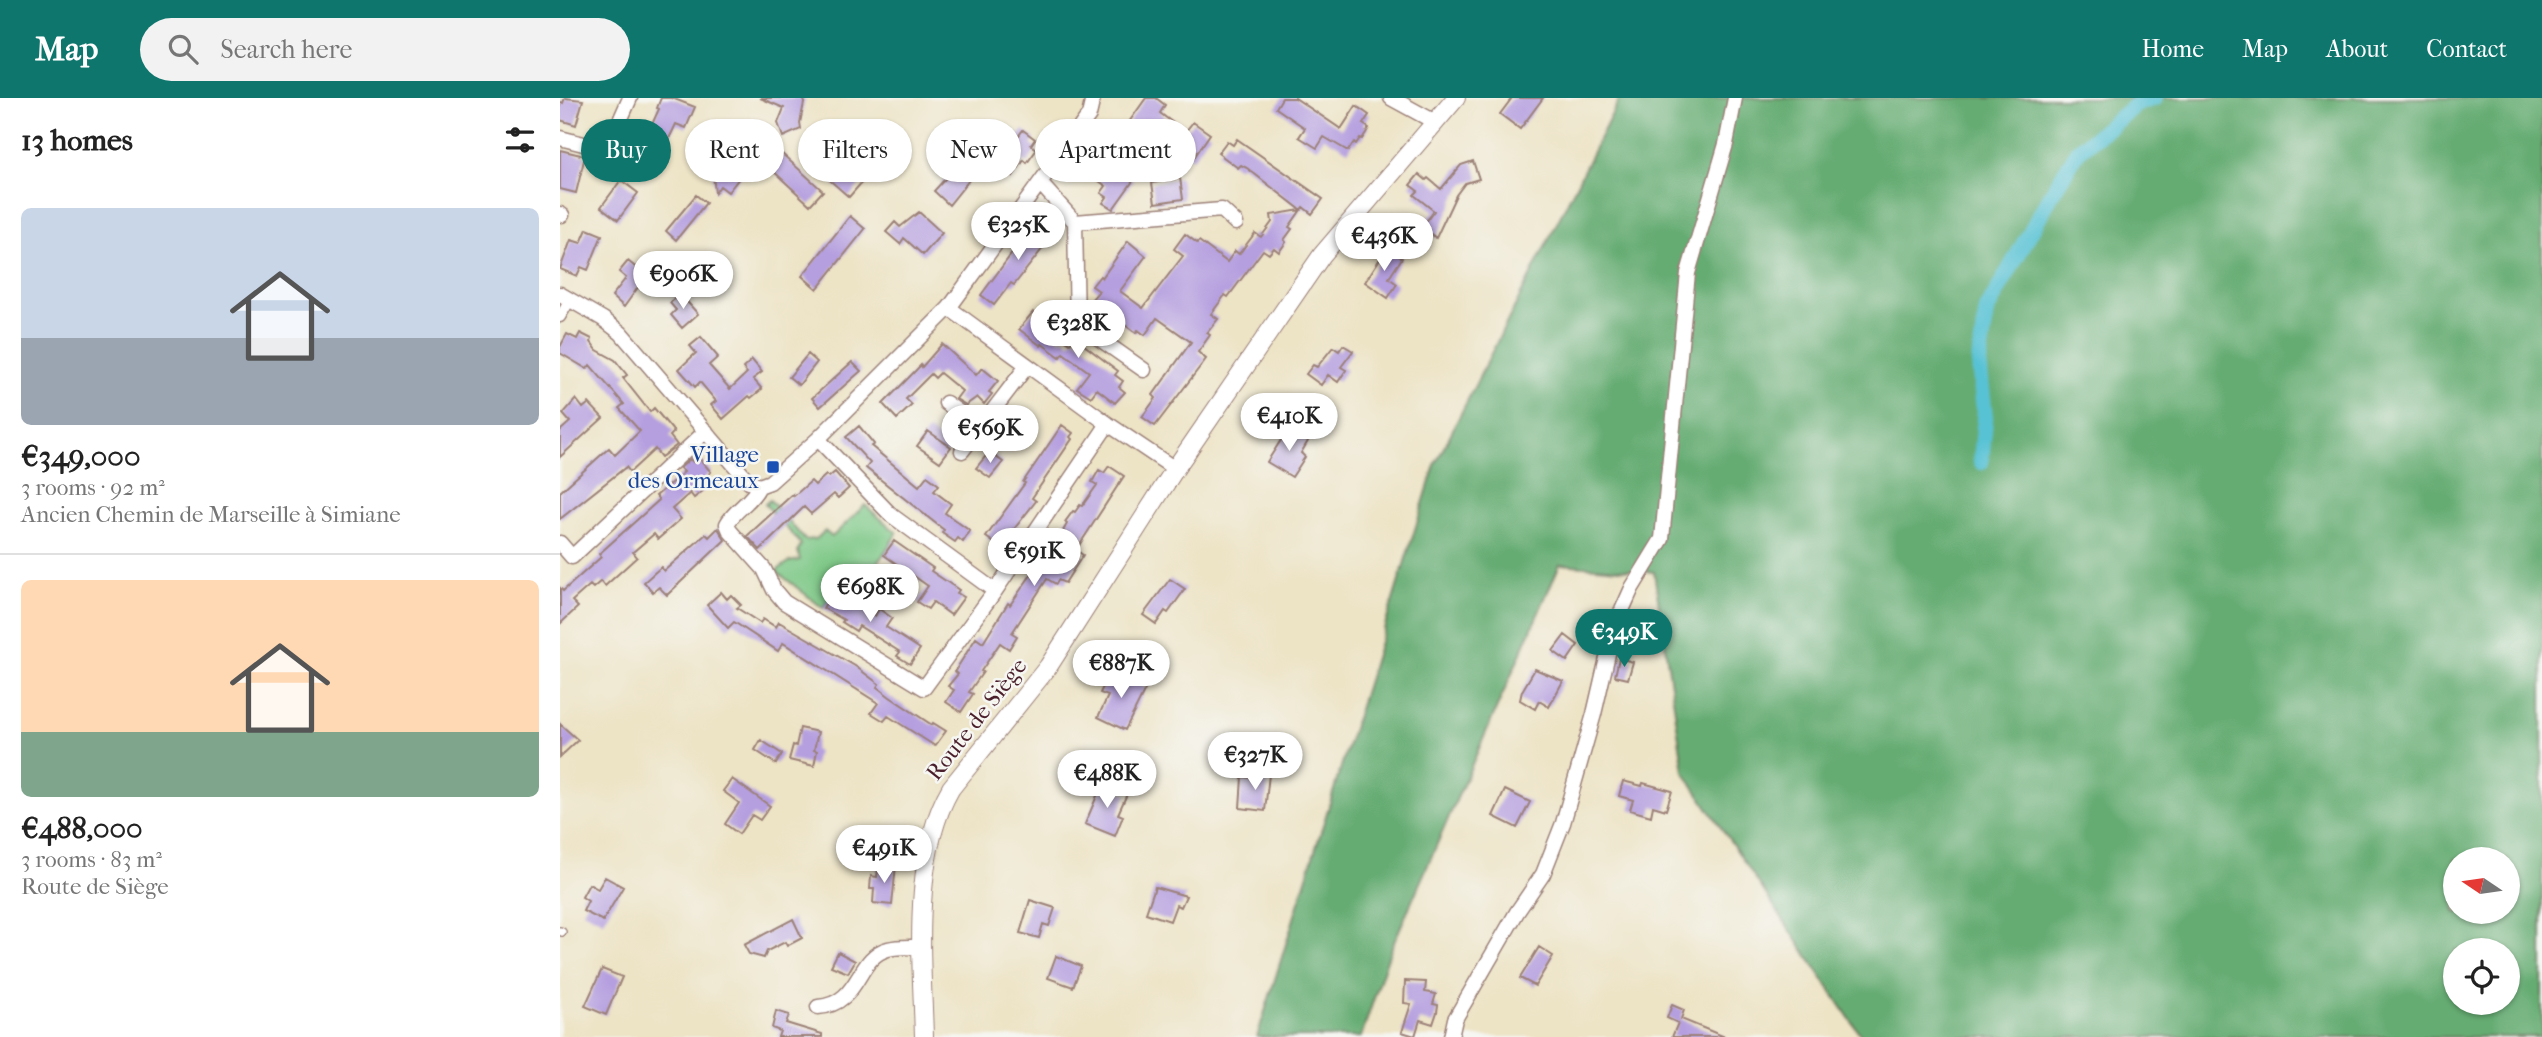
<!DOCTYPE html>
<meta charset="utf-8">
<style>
body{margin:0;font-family:"IM FELL French Canon",serif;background:#f2f2f2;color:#222;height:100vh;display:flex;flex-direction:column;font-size:26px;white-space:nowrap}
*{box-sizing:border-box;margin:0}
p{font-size:23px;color:#767676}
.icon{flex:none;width:38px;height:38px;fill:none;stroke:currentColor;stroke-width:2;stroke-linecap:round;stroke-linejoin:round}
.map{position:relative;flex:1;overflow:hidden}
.details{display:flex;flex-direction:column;background:#fff;width:560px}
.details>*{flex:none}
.banner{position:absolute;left:21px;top:21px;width:665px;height:63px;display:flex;gap:14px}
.needle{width:46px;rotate:283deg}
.controls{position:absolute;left:1883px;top:749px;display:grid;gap:14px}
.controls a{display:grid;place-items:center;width:77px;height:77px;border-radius:50%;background:#fff;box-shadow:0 2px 5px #0004;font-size:35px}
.price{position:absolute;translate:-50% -60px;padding:0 16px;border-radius:24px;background:#fff;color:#222;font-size:23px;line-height:46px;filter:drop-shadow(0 2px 4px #0008)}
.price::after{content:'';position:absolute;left:50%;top:42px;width:21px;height:16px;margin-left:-10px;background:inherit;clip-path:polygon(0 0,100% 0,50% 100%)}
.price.current{background:#0f766e;color:#fff}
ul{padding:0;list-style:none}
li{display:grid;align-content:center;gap:14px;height:371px;padding:0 21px}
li+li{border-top:2px solid #e0e0e0}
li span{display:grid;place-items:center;height:217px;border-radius:10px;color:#555}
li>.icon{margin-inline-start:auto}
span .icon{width:126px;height:126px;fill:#fffc;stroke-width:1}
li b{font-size:30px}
h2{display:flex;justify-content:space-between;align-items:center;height:84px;padding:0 21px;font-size:30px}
.tag{padding:0 24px;border-radius:32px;background:#fff;box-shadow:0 2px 5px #0004;font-size:24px;line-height:63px}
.tag.current{background:#0f766e;color:#fff}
header{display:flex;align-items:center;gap:42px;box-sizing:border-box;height:98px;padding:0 35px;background:#0f766e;color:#fff}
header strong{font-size:33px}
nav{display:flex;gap:38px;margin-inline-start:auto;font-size:24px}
.search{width:490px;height:63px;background:#f2f2f2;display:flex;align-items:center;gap:18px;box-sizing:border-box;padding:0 24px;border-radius:38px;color:#767676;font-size:26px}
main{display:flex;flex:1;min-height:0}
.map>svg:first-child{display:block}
</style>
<header>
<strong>Map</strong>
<div class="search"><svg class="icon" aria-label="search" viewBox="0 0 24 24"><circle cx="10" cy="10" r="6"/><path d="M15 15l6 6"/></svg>Search here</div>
<nav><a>Home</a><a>Map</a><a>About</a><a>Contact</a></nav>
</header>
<main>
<section class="details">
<h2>13 homes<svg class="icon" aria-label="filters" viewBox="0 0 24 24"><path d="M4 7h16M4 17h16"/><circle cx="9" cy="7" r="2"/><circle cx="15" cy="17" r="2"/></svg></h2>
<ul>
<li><span style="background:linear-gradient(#c9d6e8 60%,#9aa5b1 0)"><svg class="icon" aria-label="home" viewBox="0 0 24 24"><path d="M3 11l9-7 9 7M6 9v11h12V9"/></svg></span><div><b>€349,000</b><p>3 rooms · 92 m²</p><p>Ancien Chemin de Marseille à Simiane</p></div></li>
<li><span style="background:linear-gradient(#ffd9b3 70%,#7fa58c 0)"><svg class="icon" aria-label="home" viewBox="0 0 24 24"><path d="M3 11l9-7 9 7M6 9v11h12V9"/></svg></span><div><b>€488,000</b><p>3 rooms · 83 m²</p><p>Route de Siège</p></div></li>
</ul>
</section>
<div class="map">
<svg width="1982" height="939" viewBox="0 0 1982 939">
<rect width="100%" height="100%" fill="#f6f6f2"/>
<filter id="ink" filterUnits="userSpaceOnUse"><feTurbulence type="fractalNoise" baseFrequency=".0143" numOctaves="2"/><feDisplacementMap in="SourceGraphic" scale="14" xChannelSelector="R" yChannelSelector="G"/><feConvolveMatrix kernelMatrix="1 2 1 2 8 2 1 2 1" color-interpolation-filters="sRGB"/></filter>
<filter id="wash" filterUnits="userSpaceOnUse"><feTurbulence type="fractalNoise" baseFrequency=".00686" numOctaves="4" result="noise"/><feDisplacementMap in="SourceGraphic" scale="28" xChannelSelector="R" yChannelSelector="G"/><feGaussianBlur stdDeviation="1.57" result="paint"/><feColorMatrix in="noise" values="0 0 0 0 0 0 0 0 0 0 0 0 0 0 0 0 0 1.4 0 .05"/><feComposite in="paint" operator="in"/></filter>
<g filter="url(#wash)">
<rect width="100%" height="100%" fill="#ede3c5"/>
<path fill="#7cc785" stroke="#637358" stroke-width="2" d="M 210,402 L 245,442 L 256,441 L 265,433 L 272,439 L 305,407 L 337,435 L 308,480 L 289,469 L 263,510 L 216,473 L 229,464 L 240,462 L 238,453 L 241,446 L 205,406 Z"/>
<path fill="#65ac72" stroke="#58664e" stroke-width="2" fill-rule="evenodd" d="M 1060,0 L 1982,0 L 1982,939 L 1302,939 L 1124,674 L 1094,474 L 1000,466 L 830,853 L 801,939 L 697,939 L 875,367 ZM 1895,761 L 1948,761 L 1948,814 L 1895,814 ZM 1895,852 L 1948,852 L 1948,905 L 1895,905 Z"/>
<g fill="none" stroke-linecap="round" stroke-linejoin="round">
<path stroke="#59c2d5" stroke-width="16" d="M 1421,364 L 1425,320 L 1419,264 L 1427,212 L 1492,95 L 1518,53 L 1577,6 L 1595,0"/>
</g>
<g id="blocks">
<path fill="#b59fdf" d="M 5,0 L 23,2 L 16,27 L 0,22 L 0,4 L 3,5 Z
M 101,0 L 112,0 L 135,9 L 126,30 L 116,26 L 106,47 L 109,48 L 104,60 L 96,56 L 90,70 L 75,64 L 99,11 L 97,10 Z
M 200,0 L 245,0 L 240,25 L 241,31 L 223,39 L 218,25 L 224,10 Z
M 586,0 L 596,0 L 605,7 L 600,15 L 625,34 L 633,24 L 650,36 L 633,61 L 599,36 L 597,38 L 587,31 L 584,36 L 569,24 Z
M 722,0 L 735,0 L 781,31 L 796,8 L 809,17 L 803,26 L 809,30 L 802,41 L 800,40 L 796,46 L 794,44 L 788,53 L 764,39 L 757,50 L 739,39 L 745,30 L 716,10 Z
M 952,0 L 983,0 L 960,31 L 940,16 Z
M 190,30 L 198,34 L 263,93 L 250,107 L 210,70 L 206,74 L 197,65 L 188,77 L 184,74 L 168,94 L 160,88 L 155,95 L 153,76 Z
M 463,32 L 475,41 L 471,47 L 477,51 L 467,65 L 464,62 L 453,78 L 437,66 Z
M 533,39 L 544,46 L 539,53 L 553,63 L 550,66 L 573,83 L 553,111 L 543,105 L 547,99 L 541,95 L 546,88 L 522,71 L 524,69 L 517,63 Z
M 677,41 L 763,101 L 752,116 L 743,109 L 729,129 L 732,131 L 724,142 L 726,144 L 719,154 L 714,150 L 709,156 L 703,152 L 668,199 L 665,197 L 651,216 L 658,221 L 647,235 L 650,237 L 638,254 L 646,261 L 595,328 L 582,319 L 596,300 L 593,297 L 631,244 L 597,220 L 585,237 L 578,232 L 576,235 L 531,202 L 539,193 L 532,188 L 540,178 L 542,180 L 568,143 L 586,158 L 560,193 L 583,210 L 623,158 L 614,151 L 625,136 L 637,145 L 639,143 L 667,164 L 675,153 L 679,156 L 695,135 L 701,139 L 712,124 L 711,117 L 741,112 L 687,70 L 681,67 L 678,70 L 658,55 L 667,43 L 673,47 Z
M 279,47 L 310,75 L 289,99 L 265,78 L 277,64 L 270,57 Z
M 0,52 L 25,58 L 16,95 L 0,91 Z
M 913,63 L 919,81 L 905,85 L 896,97 L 876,140 L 862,129 L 874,113 L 854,97 L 858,93 L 850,87 L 859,76 L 866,82 L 868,80 L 881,91 L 901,67 Z
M 396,69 L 409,82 L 389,107 L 374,93 Z
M 620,80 L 623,101 L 595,105 L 592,85 Z
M 61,82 L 78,95 L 58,122 L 41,109 Z
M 136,97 L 146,105 L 116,142 L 106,133 Z
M 359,114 L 382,135 L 363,157 L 344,140 L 340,146 L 326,134 L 335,124 L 340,129 Z
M 290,118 L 305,131 L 257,191 L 242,178 Z
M 476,123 L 492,135 L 488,139 L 490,141 L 454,187 L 451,185 L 434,207 L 421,197 Z
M 27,131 L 42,137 L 28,172 L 21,169 L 17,178 L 0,171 L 11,142 L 21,145 Z
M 827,150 L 842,160 L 829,180 L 837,186 L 828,200 L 805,184 Z
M 68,163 L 86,178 L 64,209 L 52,198 L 66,180 L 59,174 Z
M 120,196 L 138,216 L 122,230 L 111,217 L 116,212 L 110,205 Z
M 473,214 L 486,224 L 483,228 L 501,242 L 503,240 L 510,245 L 515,240 L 558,273 L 555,277 L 563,283 L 559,289 L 565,294 L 555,305 L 537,291 L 531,299 L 517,290 L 529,274 L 503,255 L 500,259 L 482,246 L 481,248 L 459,231 Z
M 20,235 L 32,241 L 31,244 L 37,252 L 55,262 L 67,277 L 63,280 L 90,314 L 94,310 L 114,334 L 110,338 L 117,347 L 101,359 L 95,351 L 70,374 L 66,369 L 0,421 L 0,394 L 49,350 L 55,357 L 80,333 L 59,310 L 64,306 L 30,267 L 27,271 L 0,255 L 0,249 L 7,236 L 17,241 Z
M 141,239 L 158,259 L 149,267 L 170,291 L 187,275 L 183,270 L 192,262 L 202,274 L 193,281 L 202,291 L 191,300 L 189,298 L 163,321 L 151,307 L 156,303 L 140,284 L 135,289 L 119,271 L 136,255 L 130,248 Z
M 382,246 L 416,277 L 422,270 L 438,283 L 429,294 L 432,296 L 424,306 L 417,299 L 406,307 L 396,301 L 402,293 L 380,275 L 375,280 L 371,276 L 346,301 L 352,307 L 337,321 L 323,306 L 361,267 L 362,269 Z
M 783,247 L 793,253 L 781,269 L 786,272 L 778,284 L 768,277 L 761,287 L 746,276 L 753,267 L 757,269 L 773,249 L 779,253 Z
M 248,256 L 257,264 L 239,287 L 229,279 Z
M 292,264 L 301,273 L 260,309 L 252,300 Z
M 16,301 L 23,310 L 29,305 L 43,320 L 0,359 L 0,333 L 10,324 L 3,316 Z
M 502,327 L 513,335 L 510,339 L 512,341 L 472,400 L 476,403 L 440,449 L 426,439 L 465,385 L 463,384 Z
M 299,328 L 314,346 L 311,348 L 359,388 L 367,378 L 379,387 L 374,393 L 391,406 L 385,415 L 410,433 L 403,444 L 398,440 L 395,444 L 382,435 L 384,432 L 306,370 L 310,365 L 286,339 Z
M 728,331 L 748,343 L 741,355 L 745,359 L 732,379 L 707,364 Z
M 368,333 L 391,349 L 380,364 L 357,348 Z
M 429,354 L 443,364 L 430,380 L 416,370 Z
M 138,359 L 151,374 L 145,379 L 150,387 L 134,400 L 130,395 L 112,411 L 121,421 L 98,441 L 94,436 L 73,454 L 77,459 L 45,488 L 41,483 L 33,490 L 30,487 L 12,503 L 18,509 L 0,526 L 0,490 L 3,493 L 41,459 L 39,456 L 99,402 L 96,398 L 124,374 L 120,370 L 130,361 L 133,364 Z
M 549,368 L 564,378 L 516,452 L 523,457 L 505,485 L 498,482 L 496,486 L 487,481 L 452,535 L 457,538 L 449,551 L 440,545 L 421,573 L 423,574 L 409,594 L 413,596 L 401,614 L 386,604 L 394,592 L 388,588 L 398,576 L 395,573 L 416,540 L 423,545 L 448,505 L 450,507 L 487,454 L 492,458 L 507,436 L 503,433 L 507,426 L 505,424 L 513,413 L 515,414 L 520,407 L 522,408 L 537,387 L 532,384 L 539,372 L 544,375 Z
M 275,374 L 289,390 L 278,400 L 274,396 L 251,416 L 244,409 L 200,452 L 187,438 L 233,396 L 234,398 L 251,383 L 255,387 L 266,377 L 269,379 Z
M 158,430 L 165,442 L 107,497 L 99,489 L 93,494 L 84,484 L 101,469 L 104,473 L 146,436 L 149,439 Z
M 334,443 L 373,470 L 371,473 L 399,492 L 397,495 L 404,499 L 391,517 L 373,504 L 368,511 L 357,504 L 368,488 L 324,457 Z
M 610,481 L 625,491 L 608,515 L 605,513 L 596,526 L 583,517 Z
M 276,490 L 289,498 L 287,501 L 315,518 L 319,511 L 332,520 L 326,529 L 360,551 L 350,566 L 337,558 L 340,554 L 299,528 L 296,533 L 282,524 L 284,522 L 263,510 Z
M 161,494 L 167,501 L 171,497 L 181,507 L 177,510 L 200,525 L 203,521 L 216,529 L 219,524 L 295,568 L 319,586 L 317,589 L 330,599 L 372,627 L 373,625 L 386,633 L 375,648 L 328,618 L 324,623 L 311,615 L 318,605 L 223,545 L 218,553 L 174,524 L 168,530 L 147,507 Z
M 1005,537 L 1018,547 L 1007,563 L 993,553 Z
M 1059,560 L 1073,564 L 1068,581 L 1055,578 Z
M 975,571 L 1003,583 L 989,609 L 979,603 L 975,611 L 960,602 L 962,593 Z
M 556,576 L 582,585 L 581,587 L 586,590 L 565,632 L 538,619 L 548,598 L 540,595 L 547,581 L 552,583 Z
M 0,626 L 18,642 L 0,659 Z
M 240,630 L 258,634 L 254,652 L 257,653 L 254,668 L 229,662 L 233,647 L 236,648 Z
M 201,642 L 222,656 L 216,666 L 195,652 Z
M 696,674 L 709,676 L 705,713 L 680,710 L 682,679 L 695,680 Z
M 172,681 L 210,708 L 200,722 L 192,717 L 179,736 L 165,726 L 179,705 L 163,693 Z
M 1063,683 L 1082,688 L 1083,685 L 1112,693 L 1106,712 L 1093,708 L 1091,718 L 1070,712 L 1073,702 L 1059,698 Z
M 542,686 L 567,696 L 558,716 L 563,718 L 555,738 L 525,726 Z
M 945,692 L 970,704 L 957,730 L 933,718 Z
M 322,766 L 336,767 L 332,807 L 313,805 L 314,791 L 310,791 L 311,778 L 317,779 L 318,771 L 322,771 Z
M 45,779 L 63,789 L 43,823 L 23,813 L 28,803 L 22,799 L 29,786 L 38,791 Z
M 595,789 L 626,798 L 621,809 L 616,807 L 610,823 L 586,815 Z
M 470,802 L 495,810 L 489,828 L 483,826 L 479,840 L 460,835 Z
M 233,821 L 242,840 L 227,848 L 225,844 L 207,853 L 204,860 L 189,856 L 184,847 Z
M 979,849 L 993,858 L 975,888 L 960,880 Z
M 278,854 L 295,863 L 288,875 L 271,868 Z
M 496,858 L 521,868 L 513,889 L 488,880 Z
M 42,871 L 62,879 L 46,917 L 25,908 Z
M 845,883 L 866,884 L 865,894 L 876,896 L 873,906 L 878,907 L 877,914 L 873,926 L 860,922 L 855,938 L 842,934 L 851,906 L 844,905 Z
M 1112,907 L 1124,912 L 1121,921 L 1165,939 L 1112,939 L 1118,925 L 1107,920 Z
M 216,913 L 229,917 L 226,925 L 262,936 L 262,939 L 218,939 L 220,933 L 212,930 Z"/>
</g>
</g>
<g filter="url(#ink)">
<use href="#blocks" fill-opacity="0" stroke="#9c8178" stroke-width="2"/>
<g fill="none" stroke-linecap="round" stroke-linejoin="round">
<defs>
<path id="service" d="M 0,833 L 2,834"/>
<path id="pedestrian" d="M 0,219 L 10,202"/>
<path id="minor" d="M 533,0 L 529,17 L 389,210 L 548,326 L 615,371
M 831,0 L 875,24
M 0,40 L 47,52 L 70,0
M 480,85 L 515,124 L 662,112 L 676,125
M 0,116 L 2,117
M 515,124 L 517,225 L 584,272
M 0,196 L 43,221 L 61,235 L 189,384 L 199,388
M 386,305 L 420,329
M 258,341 L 331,417 L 435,493 L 548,326
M 402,353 L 467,268
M 199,388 C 192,404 175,411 167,426 L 170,433 L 204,471 L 214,492 L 224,504 L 364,590 L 435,493
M 199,388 L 210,384 L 258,341 L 389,210
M 0,445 L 12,459 L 146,333
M 258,909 C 301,906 296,859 328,851 C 338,848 351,849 361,849
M 891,939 L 895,921 L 957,814 L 983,776 L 1003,725 L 1034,616 L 1054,530 L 1072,490 L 1102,441 L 1128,175 L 1166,46 L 1175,0"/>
<path id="tertiary" d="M 364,939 C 362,863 351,758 391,690 L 488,569 L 615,371 L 762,157 L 896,0"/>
</defs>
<use href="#service" stroke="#9c8178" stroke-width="10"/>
<use href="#pedestrian" stroke="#9c8178" stroke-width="13"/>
<use href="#minor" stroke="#9c8178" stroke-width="17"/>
<use href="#tertiary" stroke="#9c8178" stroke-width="20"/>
<use href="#service" stroke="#fff" stroke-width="7"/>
<use href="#pedestrian" stroke="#fff" stroke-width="10"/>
<use href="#minor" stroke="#fff" stroke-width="14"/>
<use href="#tertiary" stroke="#fff" stroke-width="18"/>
</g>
</g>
<rect fill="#1a4fb4" stroke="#f6f6f2" stroke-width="2.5" x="206" y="362" width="14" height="14" rx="3.5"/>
<g text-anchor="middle" stroke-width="5" stroke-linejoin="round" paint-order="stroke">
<g font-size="23" fill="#164399" stroke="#f6f6f2" text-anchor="end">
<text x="199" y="364">Village<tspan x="199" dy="26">des Ormeaux</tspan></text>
</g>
<g font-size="23" fill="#4a1f2b" stroke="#f6f6f2">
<text transform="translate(416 621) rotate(-52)" y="8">Route de Siège</text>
</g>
</g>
</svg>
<div class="controls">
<a><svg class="needle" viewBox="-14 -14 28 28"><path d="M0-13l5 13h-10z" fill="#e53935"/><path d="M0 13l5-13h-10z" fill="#767676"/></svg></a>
<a><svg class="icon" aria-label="locate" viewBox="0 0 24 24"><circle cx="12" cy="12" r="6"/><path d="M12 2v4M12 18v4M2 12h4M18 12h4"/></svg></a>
</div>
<b class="price" style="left:458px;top:164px">€325K</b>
<b class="price" style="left:824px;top:175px">€436K</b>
<b class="price" style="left:123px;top:213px">€906K</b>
<b class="price" style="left:518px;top:262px">€328K</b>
<b class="price" style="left:729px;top:355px">€410K</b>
<b class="price" style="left:430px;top:367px">€569K</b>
<b class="price" style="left:474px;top:490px">€591K</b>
<b class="price" style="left:310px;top:526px">€698K</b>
<b class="price current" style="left:1064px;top:571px">€349K</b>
<b class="price" style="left:561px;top:602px">€887K</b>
<b class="price" style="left:695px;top:694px">€327K</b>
<b class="price" style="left:547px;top:712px">€488K</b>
<b class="price" style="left:324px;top:787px">€491K</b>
<div class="banner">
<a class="tag current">Buy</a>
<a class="tag">Rent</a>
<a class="tag">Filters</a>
<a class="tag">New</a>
<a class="tag">Apartment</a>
</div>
</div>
</main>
